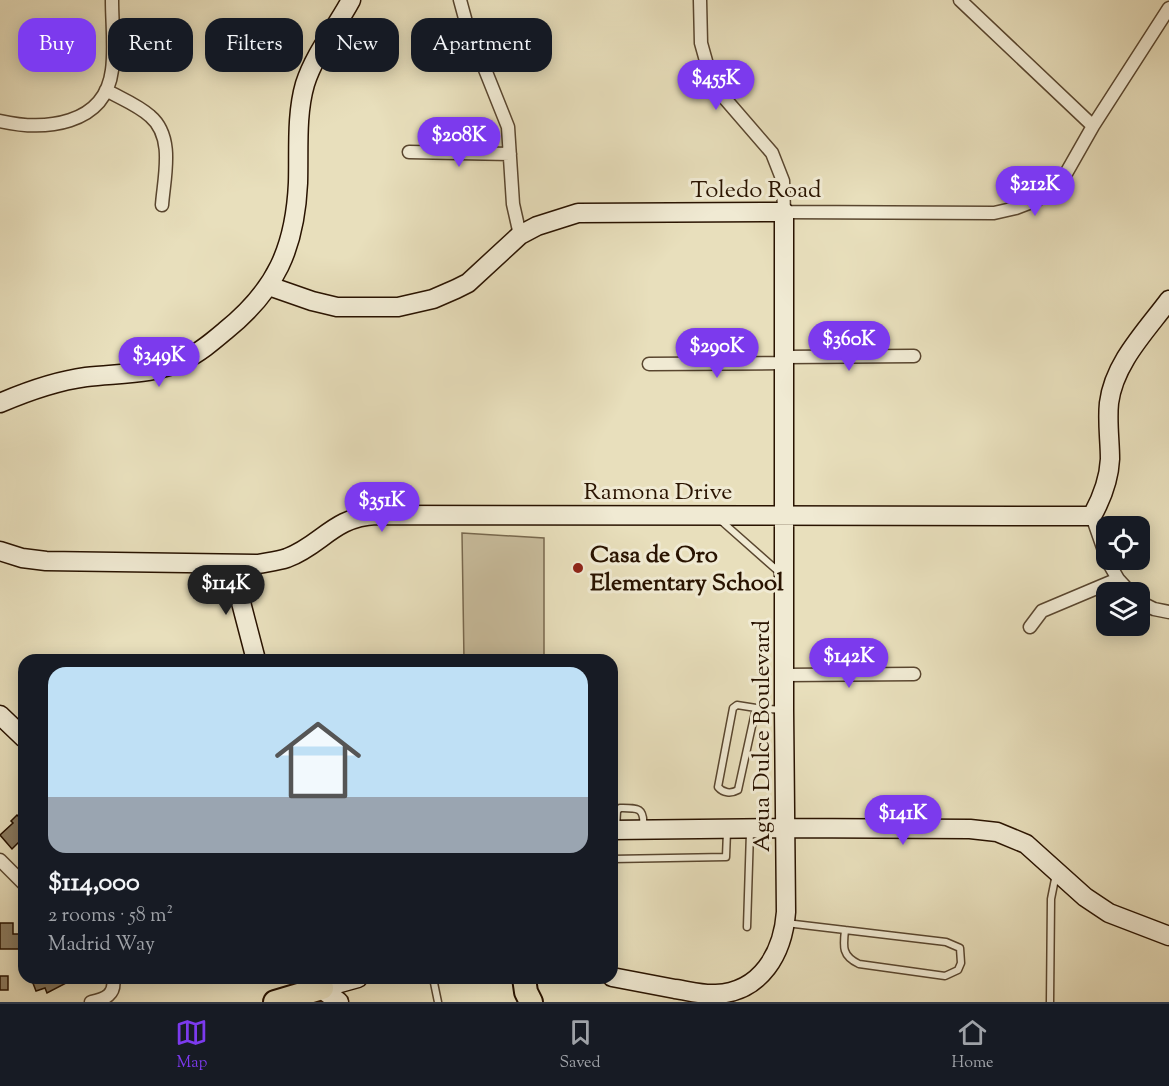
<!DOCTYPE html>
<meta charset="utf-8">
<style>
body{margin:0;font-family:"Sorts Mill Goudy",serif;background:#242831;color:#f1f3f6;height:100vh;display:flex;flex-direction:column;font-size:22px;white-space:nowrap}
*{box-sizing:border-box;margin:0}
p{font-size:20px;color:#9ea1a6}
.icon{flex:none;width:33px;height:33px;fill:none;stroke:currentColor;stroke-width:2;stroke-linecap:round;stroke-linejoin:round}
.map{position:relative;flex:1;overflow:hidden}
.panel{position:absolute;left:18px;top:654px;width:600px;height:330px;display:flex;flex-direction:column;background:#171b24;border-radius:18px;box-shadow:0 3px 15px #0003}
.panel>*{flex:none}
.guide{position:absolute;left:18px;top:18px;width:600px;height:54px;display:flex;gap:12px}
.fabs{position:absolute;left:1096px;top:516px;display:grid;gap:12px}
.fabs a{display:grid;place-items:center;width:54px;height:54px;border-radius:12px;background:#171b24;box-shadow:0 3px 15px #0003;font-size:30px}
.price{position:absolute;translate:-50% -51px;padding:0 14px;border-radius:21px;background:#7c3aed;color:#fff;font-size:20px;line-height:39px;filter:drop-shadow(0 2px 3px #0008)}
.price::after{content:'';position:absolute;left:50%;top:36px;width:18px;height:14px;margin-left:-9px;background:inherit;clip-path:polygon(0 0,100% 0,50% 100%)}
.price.selected{background:#222;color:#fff}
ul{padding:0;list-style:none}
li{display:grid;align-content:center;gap:12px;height:318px;padding:0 30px}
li+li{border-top:2px solid #363941}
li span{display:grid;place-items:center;height:186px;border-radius:18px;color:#555}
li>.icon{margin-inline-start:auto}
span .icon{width:108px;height:108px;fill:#fffc;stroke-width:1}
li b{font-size:26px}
.chip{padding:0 21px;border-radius:18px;background:#171b24;box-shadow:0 3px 15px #0003;font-size:21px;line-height:54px}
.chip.selected{background:#7c3aed;color:#fff}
.menu{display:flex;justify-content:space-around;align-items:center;height:84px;border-top:2px solid #363941;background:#171b24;font-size:16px;color:#9ea1a6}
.menu a{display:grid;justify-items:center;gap:3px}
.menu .selected{color:#7c3aed}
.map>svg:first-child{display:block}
</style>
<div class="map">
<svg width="1169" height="1002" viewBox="0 0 1169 1002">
<rect width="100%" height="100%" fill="#e8dfbc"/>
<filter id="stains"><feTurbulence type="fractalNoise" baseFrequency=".00333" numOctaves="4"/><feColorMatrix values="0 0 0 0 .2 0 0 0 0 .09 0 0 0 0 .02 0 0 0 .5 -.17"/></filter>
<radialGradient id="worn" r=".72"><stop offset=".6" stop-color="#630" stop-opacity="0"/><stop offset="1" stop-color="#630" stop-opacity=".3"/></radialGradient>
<path fill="#c8bc9c" stroke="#78684e" stroke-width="1.5" d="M 462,533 L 544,538 L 544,660 L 464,660 Z"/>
<path fill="#8c7d62" stroke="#291300" stroke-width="1.5" d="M 17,815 L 21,819 L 24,816 L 24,843 L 20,841 L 12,849 L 0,835 L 13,823 L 11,821 Z
M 0,923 L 13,923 L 13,934 L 22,934 L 22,949 L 0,949 Z
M 0,976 L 8,976 L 8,990 L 0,990 Z
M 31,978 L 71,978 L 72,980 L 47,993 L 45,988 L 36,991 Z"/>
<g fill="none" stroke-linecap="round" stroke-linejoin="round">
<defs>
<path id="lane" d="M 719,519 L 779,572
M 737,705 L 756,708 L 738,790 C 731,794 723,793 718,787 L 733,708 Z
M 756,708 L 783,710
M 616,828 L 617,811 L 620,808 C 637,808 645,807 643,827
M 612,859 L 726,857 L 727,831
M 786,923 L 946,942 L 960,948 L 961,963 L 958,970 L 945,976 L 859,964 C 842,956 843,947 845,930
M 747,927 L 750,832
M 433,978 L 438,1002
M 1050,1002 L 1051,899 L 1056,874"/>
<path id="street" d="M 460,0 L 466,22 L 508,127 L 513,204 L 520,235
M 700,0 L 701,43 L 708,68 L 721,94 L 772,153 L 783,181 L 784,212 L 994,213 L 1016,208 L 1037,200 L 1064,177 L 1093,126 L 1169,8
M 960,0 L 1093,126
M 106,90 C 120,98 138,105 150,116 C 175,137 164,177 162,205
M 0,121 C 44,131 105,126 112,70 C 115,48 112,23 112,0
M 409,152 L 510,154
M 784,357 L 914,356
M 649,364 L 784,363
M 1092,516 L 1107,559
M 1107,560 L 1118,579 L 1130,592
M 1140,602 L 1154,609 L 1169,612
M 1030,627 L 1042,611 L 1118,579
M 784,675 L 914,674
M 0,860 L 24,884
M 91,1002 C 105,999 116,995 113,978"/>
<path id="secondary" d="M 269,286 L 312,301 L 337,307 L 398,307 L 433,299 L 456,289 L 468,283 L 520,235 L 537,226 L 578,213 L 784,212 L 784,710 L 786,912 C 783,953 761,992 716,994 C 702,995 689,991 675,989 C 654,985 633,981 612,977
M 0,403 C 28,391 56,381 86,377 C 119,373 154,375 184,360 C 199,353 212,342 225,331 C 276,290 295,248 298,183 C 299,150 296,115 305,84 C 315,53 336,28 351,0
M 0,551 L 22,558 L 46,561 L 258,564 C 268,562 278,561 287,558 C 322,545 333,517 376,515 L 1092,516 C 1102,498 1109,480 1110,459 C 1110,441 1107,422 1109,403 C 1114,363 1146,331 1169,300
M 231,564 L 256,660
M 0,715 L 24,738
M 612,830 L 786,828 L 970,829 L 997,832 L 1026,844 L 1085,897 L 1109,913 L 1169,936
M 307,978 L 339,1002
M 322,988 L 358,978"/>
<path id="highway" d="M 524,978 L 526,992 L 531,1002
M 275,1002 L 322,988"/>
</defs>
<use href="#lane" stroke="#59462f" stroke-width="9"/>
<use href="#street" stroke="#59462f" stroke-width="15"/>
<use href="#secondary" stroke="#291300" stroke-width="21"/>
<use href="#highway" stroke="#291300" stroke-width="26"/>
<use href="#lane" stroke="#f0ead3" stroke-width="6"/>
<use href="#street" stroke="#f0ead3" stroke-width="12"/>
<use href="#secondary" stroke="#f0ead3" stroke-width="18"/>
<use href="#highway" stroke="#e8dfbc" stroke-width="22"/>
</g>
<circle fill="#8f2418" stroke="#f0ead3" stroke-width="2" cx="578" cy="568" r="6"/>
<g text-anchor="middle" stroke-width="6" stroke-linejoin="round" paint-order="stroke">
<g font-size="24" fill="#291300" stroke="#f0ead3">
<text x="756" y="197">Toledo Road</text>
<text x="658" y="499">Ramona Drive</text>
<text transform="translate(761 736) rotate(-90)" y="8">Agua Dulce Boulevard</text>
</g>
<g font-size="24" font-weight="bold" fill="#291300" stroke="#f0ead3" text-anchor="start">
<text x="590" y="562">Casa de Oro<tspan x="590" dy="28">Elementary School</tspan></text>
</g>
</g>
<rect width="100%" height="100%" filter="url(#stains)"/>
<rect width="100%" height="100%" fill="url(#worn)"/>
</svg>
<div class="fabs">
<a><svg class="icon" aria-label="locate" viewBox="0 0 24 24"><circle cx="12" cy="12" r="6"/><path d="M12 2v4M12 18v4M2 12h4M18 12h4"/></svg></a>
<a><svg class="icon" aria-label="layers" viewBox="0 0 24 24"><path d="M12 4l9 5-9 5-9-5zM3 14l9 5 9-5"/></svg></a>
</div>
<b class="price" style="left:716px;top:111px">$455K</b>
<b class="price" style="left:459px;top:168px">$208K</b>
<b class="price" style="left:1035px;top:217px">$212K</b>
<b class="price" style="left:849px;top:372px">$360K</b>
<b class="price" style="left:717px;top:379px">$290K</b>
<b class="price" style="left:159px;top:388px">$349K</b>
<b class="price" style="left:382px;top:533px">$351K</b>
<b class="price selected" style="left:226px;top:616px">$114K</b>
<b class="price" style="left:849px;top:689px">$142K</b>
<b class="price" style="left:903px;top:846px">$141K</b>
<div class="guide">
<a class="chip selected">Buy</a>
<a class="chip">Rent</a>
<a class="chip">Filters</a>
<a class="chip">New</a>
<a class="chip">Apartment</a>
</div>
<section class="panel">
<ul>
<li><span style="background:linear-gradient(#bfe0f5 70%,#9aa5b1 0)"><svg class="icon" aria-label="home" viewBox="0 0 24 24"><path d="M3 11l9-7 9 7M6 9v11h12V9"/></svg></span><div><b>$114,000</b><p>2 rooms · 58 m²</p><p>Madrid Way</p></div></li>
</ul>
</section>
</div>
<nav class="menu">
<a class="selected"><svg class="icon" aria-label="map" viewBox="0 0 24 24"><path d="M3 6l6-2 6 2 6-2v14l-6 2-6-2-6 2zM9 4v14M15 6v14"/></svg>Map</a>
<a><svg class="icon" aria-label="saved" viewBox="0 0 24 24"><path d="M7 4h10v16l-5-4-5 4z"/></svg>Saved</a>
<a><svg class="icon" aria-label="home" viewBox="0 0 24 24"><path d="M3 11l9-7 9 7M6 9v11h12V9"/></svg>Home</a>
</nav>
